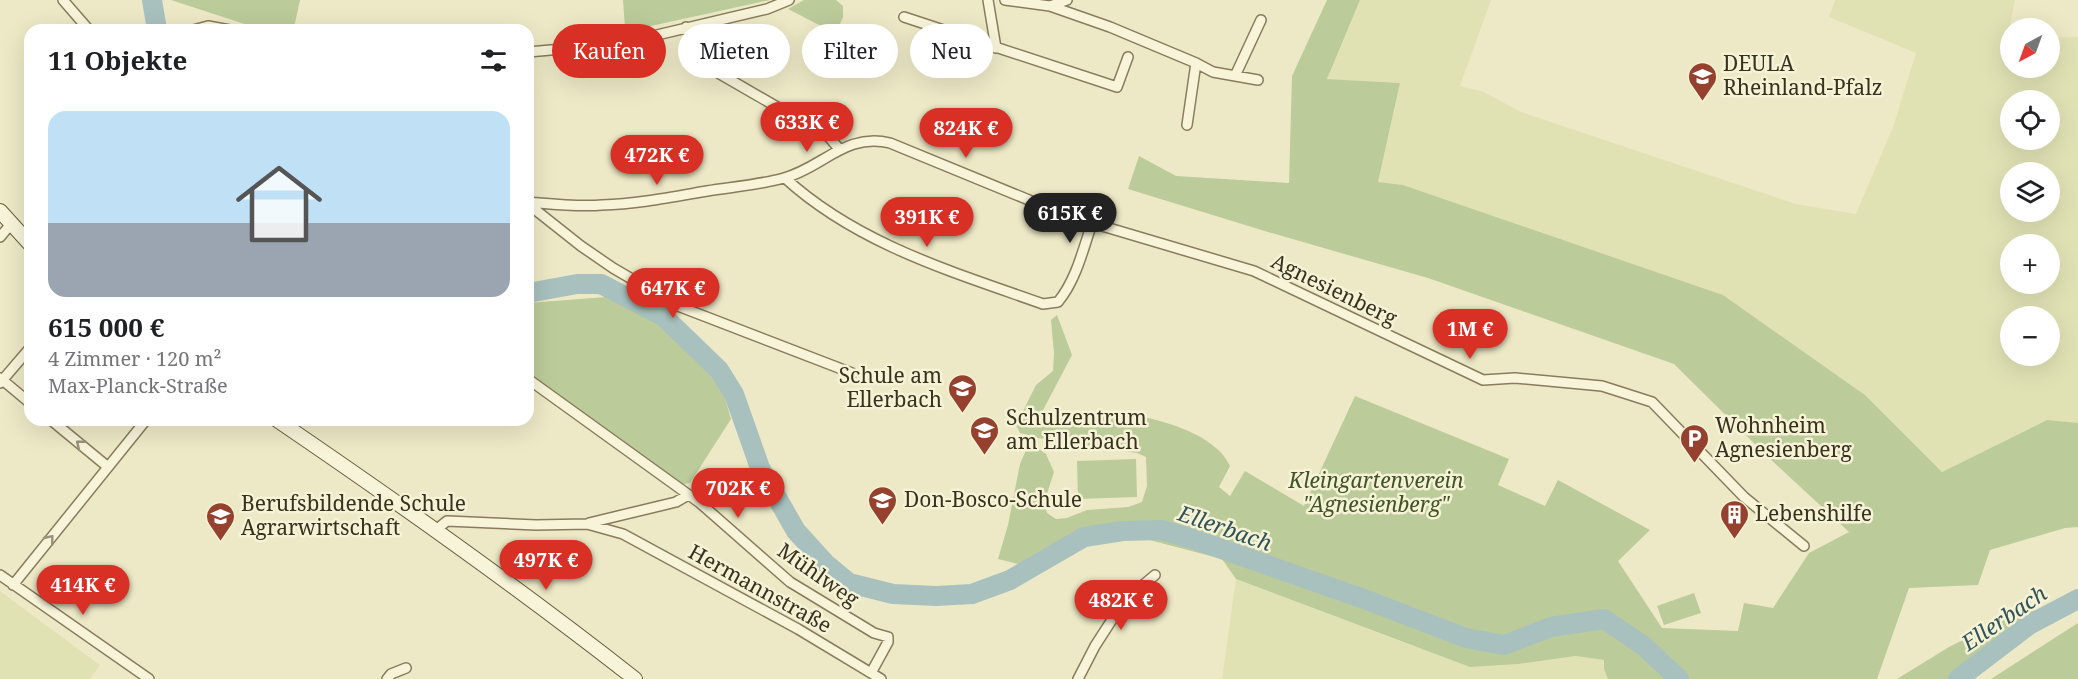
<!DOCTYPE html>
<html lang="de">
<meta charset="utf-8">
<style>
body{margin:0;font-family:"Noto Serif",serif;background:#f6f6f6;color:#202124;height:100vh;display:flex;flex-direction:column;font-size:22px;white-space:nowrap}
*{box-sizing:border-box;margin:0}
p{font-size:20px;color:#757577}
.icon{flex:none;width:33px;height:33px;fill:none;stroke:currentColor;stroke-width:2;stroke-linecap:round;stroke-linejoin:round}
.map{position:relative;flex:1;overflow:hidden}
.details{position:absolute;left:24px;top:24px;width:510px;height:402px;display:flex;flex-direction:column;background:#fff;border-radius:18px;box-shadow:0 6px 24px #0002}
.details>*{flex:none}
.hud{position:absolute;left:552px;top:24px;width:570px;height:54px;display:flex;gap:12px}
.needle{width:39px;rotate:221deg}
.fabs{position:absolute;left:2000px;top:18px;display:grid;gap:12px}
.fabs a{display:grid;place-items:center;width:60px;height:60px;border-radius:50%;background:#fff;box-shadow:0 6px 24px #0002;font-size:30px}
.price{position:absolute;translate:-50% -51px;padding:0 14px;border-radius:21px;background:#d93025;color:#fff;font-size:20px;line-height:39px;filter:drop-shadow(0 2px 3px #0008)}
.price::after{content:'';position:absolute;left:50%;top:36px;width:18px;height:14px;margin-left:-9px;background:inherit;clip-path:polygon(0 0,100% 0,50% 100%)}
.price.current{background:#222;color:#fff}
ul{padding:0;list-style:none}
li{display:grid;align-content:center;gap:12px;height:318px;padding:0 24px}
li+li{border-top:2px solid #e0e0e0}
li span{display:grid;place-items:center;height:186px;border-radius:18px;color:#555}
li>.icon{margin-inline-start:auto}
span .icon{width:108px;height:108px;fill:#fffc;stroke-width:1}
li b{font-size:26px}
h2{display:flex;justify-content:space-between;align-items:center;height:72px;padding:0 24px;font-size:26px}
.chip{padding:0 21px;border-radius:27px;background:#fff;box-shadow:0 6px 24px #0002;font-size:21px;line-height:54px}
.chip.current{background:#d93025;color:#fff}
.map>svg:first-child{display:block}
</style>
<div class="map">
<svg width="2078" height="679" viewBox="0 0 2078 679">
<rect width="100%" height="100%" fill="#ede9c6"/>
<path fill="#e1e2b4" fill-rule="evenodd" d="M 1360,0 L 1491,0 L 1460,86 L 1484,92 L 1521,112 L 1796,204 L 1856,214 L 1893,127 L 1916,53 L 1829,17 L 1835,0 L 2015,0 L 2007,38 L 2010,39 L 2010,68 L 2049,68 L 2049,38 L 2078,37 L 2078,423 L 2047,420 L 1942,472 L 1865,395 L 1723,295 L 1403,185 L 1378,182 L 1400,83 L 1327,79 ZM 2010,100 L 2049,100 L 2049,140 L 2010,140 ZM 2010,172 L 2049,172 L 2049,212 L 2010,212 ZM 2010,244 L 2049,244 L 2049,284 L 2010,284 ZM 2010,316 L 2049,316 L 2049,356 L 2010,356 Z
M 1236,579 L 1413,646 L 1518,664 L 1577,656 L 1604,660 L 1635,679 L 1222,679 Z
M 0,591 L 100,665 L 90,679 L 0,679 Z"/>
<path fill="#bccb9a" d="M 171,0 L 300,0 L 295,23 L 291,30 L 263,30 Z
M 623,0 L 770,0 L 628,31 L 625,28 Z
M 804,0 L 836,0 L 843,6 L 843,17 L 840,24 L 819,25 L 788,9 Z
M 1327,0 L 1360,0 L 1327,79 L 1400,83 L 1378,182 L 1403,185 L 1723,295 L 1865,395 L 1942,472 L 2047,420 L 2078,423 L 2078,527 L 2065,528 L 1990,550 L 1978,585 L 1909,588 L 1877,679 L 1608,679 L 1604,669 L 1604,660 L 1576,656 L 1518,664 L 1470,667 L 1236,579 L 1222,559 L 1138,537 L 1089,542 L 1071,547 L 1042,570 L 998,559 L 1008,525 L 1020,464 L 1027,448 L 1036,447 L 1046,454 L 1054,472 L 1044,503 L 1047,513 L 1056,519 L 1067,518 L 1087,510 L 1128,507 L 1142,502 L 1147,486 L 1146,457 L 1137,453 L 1038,438 L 1020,433 L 1016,425 L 1036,385 L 1053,371 L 1054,353 L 1051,320 L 1057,315 L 1072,355 L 1041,414 C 1053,416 1066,419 1078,418 C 1092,418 1106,414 1120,414 C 1153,416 1216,433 1230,466 L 1219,487 L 1230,496 L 1245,471 L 1304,506 L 1355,396 L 1509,459 L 1498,485 L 1545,506 L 1558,480 L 1650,530 L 1618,561 L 1662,628 L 1738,631 L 1744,603 L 1773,608 L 1809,553 L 1849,532 L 1768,457 L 1674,364 L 1428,278 L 1268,232 L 1128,189 L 1139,156 L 1176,176 L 1289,183 L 1292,76 Z
M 606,297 L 637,311 L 675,335 L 722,388 L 731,419 L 690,483 L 679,485 L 528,374 L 528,303 Z
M 1136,459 L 1137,497 L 1078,499 L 1077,461 Z
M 1694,593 L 1701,613 L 1664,625 L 1657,606 Z
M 2034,604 L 2037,626 L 2012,647 L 1968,679 L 1897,679 L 1949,647 Z
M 2078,623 L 2078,679 L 1991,679 Z"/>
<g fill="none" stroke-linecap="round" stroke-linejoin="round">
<path stroke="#a8c1be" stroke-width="20" d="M 152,0 L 157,30
M 528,293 L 577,284 L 601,284 L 663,316 L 719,370 L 734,394 L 760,468 L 796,531 L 826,564 L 849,583 L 893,594 L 936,596 L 972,594 L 1010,580 L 1084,537 L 1123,531 L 1161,530 L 1193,539 L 1364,599 L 1466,638 L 1504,645 L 1551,627 L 1604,619 L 1644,646 L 1679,679
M 1958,679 L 2029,625 L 2078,599"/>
<defs>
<path id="street" d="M 63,0 L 89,30
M 988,0 L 996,48
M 1005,0 L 1050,6 L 1110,27 L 1196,63 L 1213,72 L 1258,80
M 1050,6 L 1067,0
M 904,17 L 1117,87 L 1128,57
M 686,27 L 709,65 L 720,74 L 829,137 L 840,150
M 193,30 L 208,26 L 230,30
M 528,52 L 619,44 L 767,9 L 789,0
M 1235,76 L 1261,20
M 1187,125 L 1196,63
M 785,178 C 857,244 953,272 1043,304 L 1058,302 C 1076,280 1083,250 1092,223
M 528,202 C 552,204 577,207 602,205 C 637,204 672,197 707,191 C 732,187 759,185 784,178 C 822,168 846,132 890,143 L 1046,207 L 1092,223 L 1254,271 L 1483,380 L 1515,378 L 1602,386 L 1652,402 L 1744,497 L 1804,546
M 528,204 L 581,246 L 613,268 L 678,306 L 852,373
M 0,237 L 11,224
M 0,378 L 30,403
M 528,379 L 700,503 L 790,582 L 874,633 L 888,637 L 888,642 L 871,673
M 0,383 L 30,348
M 51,420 L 108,467
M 589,523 L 676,502 L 688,495
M 437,529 L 447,521 L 536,525 L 587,524 L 623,534 L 798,629 L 881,679
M 0,575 L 149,679
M 13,585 L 146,420
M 387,679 L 391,674 L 406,668
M 1078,679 L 1095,646 L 1124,601 L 1155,575"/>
<path id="secondary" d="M 0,211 L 30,244
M 277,420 C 399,503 519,588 635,679"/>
</defs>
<use href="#street" stroke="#887c5c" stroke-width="12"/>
<use href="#secondary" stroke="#6a5d40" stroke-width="16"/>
<use href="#street" stroke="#f8f4da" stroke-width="9"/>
<use href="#secondary" stroke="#f8f4da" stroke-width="14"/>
</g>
<defs><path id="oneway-chevron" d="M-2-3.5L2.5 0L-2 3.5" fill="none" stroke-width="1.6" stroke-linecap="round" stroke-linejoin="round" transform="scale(1.5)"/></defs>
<g stroke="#98927d">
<use href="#oneway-chevron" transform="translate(80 444) rotate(-141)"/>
<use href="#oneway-chevron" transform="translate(50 539) rotate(-51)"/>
</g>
<defs>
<symbol id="school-pin" viewBox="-11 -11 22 30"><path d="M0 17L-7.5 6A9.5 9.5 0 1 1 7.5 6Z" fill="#95412e" stroke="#f5f2d6"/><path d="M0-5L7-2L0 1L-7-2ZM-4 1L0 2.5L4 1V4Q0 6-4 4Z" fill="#fff"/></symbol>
<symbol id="parking-pin" viewBox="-11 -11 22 30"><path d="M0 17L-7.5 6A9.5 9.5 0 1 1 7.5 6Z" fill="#95412e" stroke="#f5f2d6"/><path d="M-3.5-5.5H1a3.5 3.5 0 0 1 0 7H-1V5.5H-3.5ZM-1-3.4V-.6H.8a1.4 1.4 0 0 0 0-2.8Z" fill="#fff"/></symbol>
<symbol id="building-pin" viewBox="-11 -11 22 30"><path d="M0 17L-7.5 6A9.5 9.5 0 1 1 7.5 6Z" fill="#95412e" stroke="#f5f2d6"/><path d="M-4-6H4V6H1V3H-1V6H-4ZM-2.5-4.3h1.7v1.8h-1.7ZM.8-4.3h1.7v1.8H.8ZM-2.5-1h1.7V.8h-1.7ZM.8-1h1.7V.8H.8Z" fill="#fff"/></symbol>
</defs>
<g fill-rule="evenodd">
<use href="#school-pin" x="1686" y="60" width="33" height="45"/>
<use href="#school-pin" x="946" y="372" width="33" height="45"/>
<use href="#school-pin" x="968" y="414" width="33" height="45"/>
<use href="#parking-pin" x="1678" y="422" width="33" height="45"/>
<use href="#school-pin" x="866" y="484" width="33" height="45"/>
<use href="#building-pin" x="1718" y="498" width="33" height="45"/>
<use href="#school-pin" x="204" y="500" width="33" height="45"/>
</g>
<g text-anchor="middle" stroke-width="5" stroke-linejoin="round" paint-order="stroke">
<g font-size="21" fill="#393120" stroke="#f5f2d6" text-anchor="start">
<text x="1723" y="71">DEULA<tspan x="1723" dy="24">Rheinland-Pfalz</tspan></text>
<text x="942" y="383" text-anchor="end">Schule am<tspan x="942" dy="24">Ellerbach</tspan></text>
<text x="1006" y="425">Schulzentrum<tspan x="1006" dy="24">am Ellerbach</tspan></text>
<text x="1715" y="433">Wohnheim<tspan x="1715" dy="24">Agnesienberg</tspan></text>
<text x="904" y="507">Don-Bosco-Schule</text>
<text x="241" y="511">Berufsbildende Schule<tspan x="241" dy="24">Agrarwirtschaft</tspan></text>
<text x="1755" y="521">Lebenshilfe</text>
</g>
<g font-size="21" fill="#393120" stroke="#f5f2d6">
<text transform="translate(1334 290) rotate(26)" y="7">Agnesienberg</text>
<text transform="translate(818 575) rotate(35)" y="7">Mühlweg</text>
<text transform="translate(760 589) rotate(29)" y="7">Hermannstraße</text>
</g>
<g font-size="21" font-style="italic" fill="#405427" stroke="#f5f2d6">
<text x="1376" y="488">Kleingartenverein<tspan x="1376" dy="24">"Agnesienberg"</tspan></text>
</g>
<g font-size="22" font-style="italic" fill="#305358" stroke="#f5f2d6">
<text transform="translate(1225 528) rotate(19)" y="8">Ellerbach</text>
<text transform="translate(2004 618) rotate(-34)" y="8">Ellerbach</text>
</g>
</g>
</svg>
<div class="fabs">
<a><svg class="needle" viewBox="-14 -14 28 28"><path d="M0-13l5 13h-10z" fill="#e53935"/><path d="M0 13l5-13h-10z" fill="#757577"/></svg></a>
<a><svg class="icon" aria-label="locate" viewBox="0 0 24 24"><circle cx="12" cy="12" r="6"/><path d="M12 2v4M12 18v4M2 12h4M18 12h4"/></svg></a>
<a><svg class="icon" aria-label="layers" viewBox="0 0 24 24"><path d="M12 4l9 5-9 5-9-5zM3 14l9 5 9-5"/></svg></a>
<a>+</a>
<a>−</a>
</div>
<b class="price" style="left:807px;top:153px">633K €</b>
<b class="price" style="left:966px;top:159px">824K €</b>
<b class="price" style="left:657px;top:186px">472K €</b>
<b class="price current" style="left:1070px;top:244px">615K €</b>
<b class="price" style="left:927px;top:248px">391K €</b>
<b class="price" style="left:673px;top:319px">647K €</b>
<b class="price" style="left:1470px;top:360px">1M €</b>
<b class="price" style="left:738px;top:519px">702K €</b>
<b class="price" style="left:546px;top:591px">497K €</b>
<b class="price" style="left:83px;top:616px">414K €</b>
<b class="price" style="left:1121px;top:631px">482K €</b>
<div class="hud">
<a class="chip current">Kaufen</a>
<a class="chip">Mieten</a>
<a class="chip">Filter</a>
<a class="chip">Neu</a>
</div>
<section class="details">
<h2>11 Objekte<svg class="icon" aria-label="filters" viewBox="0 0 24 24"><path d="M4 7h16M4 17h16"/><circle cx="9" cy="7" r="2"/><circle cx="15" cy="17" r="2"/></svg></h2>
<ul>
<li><span style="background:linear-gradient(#bfe0f5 60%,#9aa5b1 0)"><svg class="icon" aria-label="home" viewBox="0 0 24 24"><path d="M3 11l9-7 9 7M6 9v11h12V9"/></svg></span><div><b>615 000 €</b><p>4 Zimmer · 120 m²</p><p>Max-Planck-Straße</p></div></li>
</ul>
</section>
</div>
